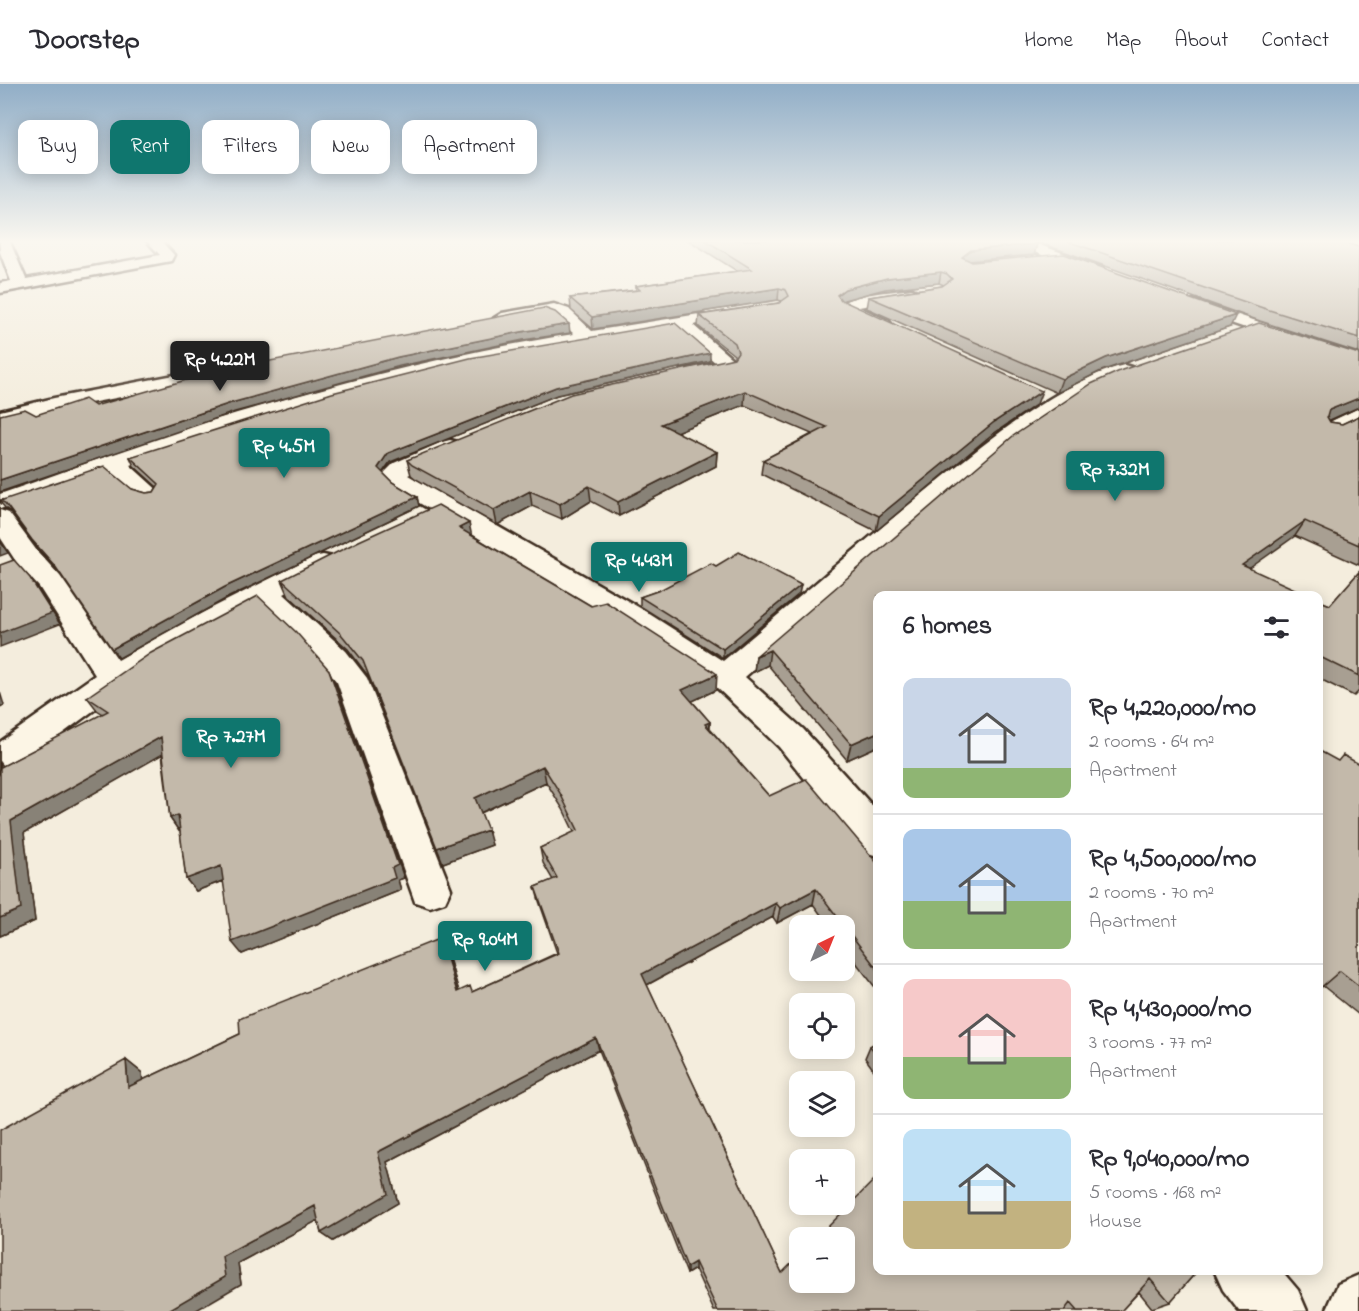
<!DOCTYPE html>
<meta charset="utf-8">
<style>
body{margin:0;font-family:"Indie Flower",sans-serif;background:#f2f2f3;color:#2b2b33;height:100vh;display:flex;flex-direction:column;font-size:22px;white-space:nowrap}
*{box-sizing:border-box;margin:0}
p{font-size:20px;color:#7c7c81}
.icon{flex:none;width:33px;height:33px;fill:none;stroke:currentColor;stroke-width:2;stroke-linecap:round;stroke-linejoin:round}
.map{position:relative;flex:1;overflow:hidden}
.panel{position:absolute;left:873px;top:507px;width:450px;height:684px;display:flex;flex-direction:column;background:#fff;border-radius:12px;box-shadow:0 3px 15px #0003}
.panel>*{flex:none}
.top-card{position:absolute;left:18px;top:36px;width:570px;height:54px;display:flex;gap:12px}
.needle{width:39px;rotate:43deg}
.buttons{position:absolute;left:789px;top:831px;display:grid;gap:12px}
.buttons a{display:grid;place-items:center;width:66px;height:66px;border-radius:12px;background:#fff;box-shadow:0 3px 15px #0003;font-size:30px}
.price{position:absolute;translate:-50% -51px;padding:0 14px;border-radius:6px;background:#0f766e;color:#fff;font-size:20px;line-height:39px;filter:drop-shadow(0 2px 3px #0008)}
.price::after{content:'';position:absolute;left:50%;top:36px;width:18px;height:14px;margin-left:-9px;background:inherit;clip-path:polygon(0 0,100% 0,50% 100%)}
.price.current{background:#222;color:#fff}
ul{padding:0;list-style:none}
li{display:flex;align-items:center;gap:18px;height:150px;padding:0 30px}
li+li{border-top:2px solid #e1e1e2}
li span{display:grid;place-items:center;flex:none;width:168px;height:120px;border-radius:12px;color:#555}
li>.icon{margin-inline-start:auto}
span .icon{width:72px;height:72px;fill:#fffc;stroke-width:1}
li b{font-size:26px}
h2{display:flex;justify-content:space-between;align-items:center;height:72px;padding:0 30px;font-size:26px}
.pill{padding:0 21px;border-radius:12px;background:#fff;box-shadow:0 3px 15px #0003;font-size:21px;line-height:54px}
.pill.current{background:#0f766e;color:#fff}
header{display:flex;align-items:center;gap:36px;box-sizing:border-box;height:84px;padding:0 30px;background:#fff;border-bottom:2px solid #e1e1e2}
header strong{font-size:28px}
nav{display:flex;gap:33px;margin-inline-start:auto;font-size:21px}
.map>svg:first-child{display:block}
</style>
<header>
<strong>Doorstep</strong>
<nav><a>Home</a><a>Map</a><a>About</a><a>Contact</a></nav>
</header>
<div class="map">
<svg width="1359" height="1227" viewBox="0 0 1359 1227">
<rect width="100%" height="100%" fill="#f4eddd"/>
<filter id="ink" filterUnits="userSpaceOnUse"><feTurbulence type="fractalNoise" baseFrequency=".0167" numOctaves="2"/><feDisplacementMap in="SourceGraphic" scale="12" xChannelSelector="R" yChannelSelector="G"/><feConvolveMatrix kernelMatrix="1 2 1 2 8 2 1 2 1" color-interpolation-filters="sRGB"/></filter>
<g filter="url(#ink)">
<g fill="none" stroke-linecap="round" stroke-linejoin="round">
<defs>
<path id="minor" d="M 0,156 L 9,156 L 26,195 L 160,171 L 146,156 L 160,156 L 174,171 L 171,177 L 0,209 L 0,199 L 11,197 L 0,168 Z
M 1007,156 L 1026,156 L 1102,183 L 1104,186 L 1097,190 L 1092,189 L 1009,159 Z
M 912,205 L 918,207 L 920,210 L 918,213 L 859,223 L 889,237 L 892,241 L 889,245 L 883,246 L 840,226 L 838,223 C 849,209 894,208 912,205 Z
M 1193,216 L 1359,271 L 1359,283 L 1187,224 L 1185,221 L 1187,218 Z
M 554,220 L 569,225 L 592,247 L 699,230 L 705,231 L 707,235 L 705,239 L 693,241 L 737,279 C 728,292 696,298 681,294 L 678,290 L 681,286 L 716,279 L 676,244 C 584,259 493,272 403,295 C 311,320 220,349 130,381 L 162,410 L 159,415 C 138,420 124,400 110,388 L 0,425 L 0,410 C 79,383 157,352 237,329 C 348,297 460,267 574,250 L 552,230 L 502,239 L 494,234 L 502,229 Z
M 227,281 L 234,283 L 237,287 L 234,291 L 54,326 L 0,339 L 0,327 L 54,314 Z
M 1124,281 L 1131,283 L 1134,287 L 1131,291 C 1047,328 979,385 912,444 C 855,493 801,543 745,593 L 803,645 L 878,728 L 878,772 L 864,768 L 779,663 L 714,601 L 620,538 L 399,407 L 382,391 L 394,379 L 442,358 L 450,356 L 458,358 L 461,363 L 458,368 L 408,391 L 640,524 L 723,577 C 797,516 868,453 943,393 C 993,353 1062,297 1124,281 Z
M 1359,324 L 1359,339 C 1347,346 1337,354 1323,351 L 1320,346 L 1323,341 Z
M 0,426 L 9,429 L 37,467 L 60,492 L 118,576 L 180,540 L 313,473 L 323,471 L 333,473 L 337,479 L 333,485 L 284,510 L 346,567 L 367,594 L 451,805 L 445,818 L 430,823 L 415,818 L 337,598 L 303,559 L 262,521 L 151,584 L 28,675 L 13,685 L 0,689 L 0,658 L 95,591 L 39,503 L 17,479 L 0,453 Z
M 1214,1186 L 1281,1186 L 1298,1206 L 1307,1227 L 1239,1227 L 1223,1206 Z"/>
<path id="highway" d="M 1359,1191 L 1359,1227 L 1326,1227 L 1338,1200 Z"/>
</defs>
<use href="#minor" stroke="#3b2a1e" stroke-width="5"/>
<use href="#highway" stroke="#3b2a1e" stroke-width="5"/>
<use href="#minor" fill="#fcf5e5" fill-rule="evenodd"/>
<use href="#highway" fill="#fcf5e5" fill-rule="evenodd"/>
</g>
<path fill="#a89f92" stroke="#3b2a1e" stroke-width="1.5" d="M 688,156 L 1025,156 L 1037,160 L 1034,171 L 969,177 L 972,178 L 1230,243 L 1101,287 L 1057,309 L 867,224 L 869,213 L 942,202 L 944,201 L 939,199 L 885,205 L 844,216 L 842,217 L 1037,320 L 990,352 L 876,447 L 761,390 L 763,376 L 812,350 L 744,321 L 676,348 L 717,368 L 716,382 L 619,432 L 591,417 L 562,435 L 532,422 L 497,441 L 416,395 L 411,391 L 407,376 L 734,274 L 734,271 L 698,242 L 699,231 L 779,219 L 782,217 L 778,216 L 593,245 L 571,226 L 570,214 L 636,206 L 636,202 L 737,187 Z
M 1032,156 L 1335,156 L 1359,163 L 1359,269 L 1260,237 Z
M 1359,270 L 1359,323 L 1329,337 L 1330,338 L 1342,340 L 1359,332 L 1359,481 L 1295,452 L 878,512 L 878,662 L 847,676 L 768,581 L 754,588 L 756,572 Z
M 710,277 L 557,311 L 390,378 L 383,389 L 392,398 L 417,413 L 419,422 L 229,513 L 119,574 L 62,490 L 39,466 L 11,428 L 6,425 L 0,418 L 0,416 L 132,405 L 146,409 L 154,408 L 157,403 L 134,382 L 130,373 Z
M 472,451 L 716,606 L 692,617 L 710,638 L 710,645 L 769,712 L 878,780 L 878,907 L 844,863 L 844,842 L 829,842 L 813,820 L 777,839 L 773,833 L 647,901 L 782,1189 L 1198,1186 L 1170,1218 L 1152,1224 L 1139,1208 L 1121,1227 L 714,1227 L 695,1185 L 687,1190 L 599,966 L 387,1078 L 398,1119 L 333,1157 L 321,1149 L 318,1136 L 238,1179 L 241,1200 L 126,976 L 142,989 L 143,996 L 441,854 L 447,868 L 459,907 L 472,908 L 557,869 L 539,817 L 535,803 L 553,796 L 543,779 L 540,764 L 574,748 L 563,725 L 546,698 L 481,729 L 492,761 L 443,779 L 369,593 L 348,565 L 289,512 L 282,496 Z
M 1359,488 L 1359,607 L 1354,612 L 1318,594 L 1318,516 L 1330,521 Z
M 660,506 L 799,510 L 723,574 L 640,522 L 640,513 Z
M 335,599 L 404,794 L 398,796 L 401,806 L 242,870 L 223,797 L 196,807 L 186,795 L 180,746 L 179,747 L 170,734 L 162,670 L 24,749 L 35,837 L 0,852 L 0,678 L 3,682 L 103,630 L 97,626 L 87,613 Z
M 1338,677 L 1359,680 L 1359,931 L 1323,902 Z
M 878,957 L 878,992 L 865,974 L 870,962 Z"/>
<path fill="#888277" stroke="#3b2a1e" stroke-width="1.5" d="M 1037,160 L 1034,171 L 969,177 L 962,173 L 971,166 Z
M 941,188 L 939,199 L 885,205 L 844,216 L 836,223 L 837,211 L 845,205 L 887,194 Z
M 779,204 L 778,216 L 593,245 L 592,233 Z
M 1236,231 L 1230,243 L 1101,287 L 1057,309 L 1062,295 L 1106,274 Z
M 569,240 L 570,249 L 523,256 L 400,282 L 235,328 L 0,408 L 0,396 L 231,319 L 398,273 L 521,248 Z
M 710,269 L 710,277 L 557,311 L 390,378 L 380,392 L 378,384 L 388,369 L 556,303 Z
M 745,307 L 744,321 L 661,354 L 661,340 Z
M 1042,307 L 1037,320 L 990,352 L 876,447 L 879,432 L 994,338 Z
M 1359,314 L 1359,323 L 1321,340 L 1329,326 Z
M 717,368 L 716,382 L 619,432 L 618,418 Z
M 589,402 L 591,417 L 562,435 L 560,420 Z
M 530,407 L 532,422 L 497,441 L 494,426 Z
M 417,413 L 419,422 L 229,513 L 119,574 L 112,565 L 225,503 Z
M 1305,437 L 1295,452 L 1233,496 L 1242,481 Z
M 469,439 L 472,453 L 459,444 Z
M 0,457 L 8,469 L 0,472 Z
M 30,494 L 60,540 L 0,563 L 0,549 Z
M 801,501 L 799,510 L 723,574 L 723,565 Z
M 770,566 L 768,581 L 754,588 L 756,572 Z
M 329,586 L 335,599 L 404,794 L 398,796 L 401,806 L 242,870 L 232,858 Z
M 717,590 L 716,606 L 682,622 L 682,606 Z
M 0,608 L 4,621 L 0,623 Z
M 710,638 L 709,653 L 705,640 Z
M 878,648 L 878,662 L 847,676 L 851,660 Z
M 161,653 L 170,666 L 24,749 L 35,837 L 0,852 L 0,834 L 11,737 Z
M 543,682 L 546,698 L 480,729 L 475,714 Z
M 178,731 L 188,743 L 179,747 L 170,734 Z
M 488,746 L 492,761 L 443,779 L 437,764 Z
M 221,782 L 230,794 L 196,807 L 186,795 Z
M 816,805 L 813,820 L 777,839 L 780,824 Z
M 776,819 L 773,833 L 643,903 L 642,890 Z
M 441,854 L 447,868 L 463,922 L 457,908 Z
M 596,954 L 599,966 L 387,1078 L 398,1119 L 333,1157 L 321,1149 L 378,1068 Z
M 126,976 L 142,989 L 144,1015 L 128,1003 Z
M 315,1122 L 328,1131 L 238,1179 L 241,1200 L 195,1227 L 167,1227 L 222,1172 Z
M 695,1178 L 695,1185 L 687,1190 L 687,1183 Z"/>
<path fill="#c3b9aa" stroke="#3b2a1e" stroke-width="1.5" d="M 705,156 L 1025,156 L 1037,160 L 971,166 L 962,173 L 972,178 L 1064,170 L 1236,231 L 1106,274 L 1062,295 L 869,213 L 942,202 L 952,195 L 947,190 L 941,188 L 887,194 L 845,205 L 837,211 L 841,216 L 1042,307 L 994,338 L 879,432 L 763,376 L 827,343 L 745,307 L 661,340 L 717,368 L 618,418 L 589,402 L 560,420 L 530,407 L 494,426 L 412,381 L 407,376 L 571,310 L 734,274 L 738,268 L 735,259 L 699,231 L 779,219 L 789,212 L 786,206 L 779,204 L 592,233 L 570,214 L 640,206 L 636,202 L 752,185 Z
M 1064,156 L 1335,156 L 1359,163 L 1359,254 L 1266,225 Z
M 544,224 L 555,228 L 569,240 L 521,248 L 398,273 L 231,319 L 0,396 L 0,331 L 25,325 L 36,331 L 85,315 L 95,322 L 186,296 L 182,294 Z
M 675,239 L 710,269 L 556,303 L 388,369 L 378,384 L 392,398 L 417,413 L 225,503 L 112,565 L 55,482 L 32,456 L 5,419 L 0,417 L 104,382 L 132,405 L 146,409 L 154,408 L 159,400 L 130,373 L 332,309 L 470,274 Z
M 1259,239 L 1359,270 L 1359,314 L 1329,326 L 1327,333 L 1330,338 L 1342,340 L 1359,332 L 1359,461 L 1305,437 L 1242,481 L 1310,512 L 878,512 L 878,648 L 851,660 L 770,566 L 756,572 L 1013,352 L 1091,300 L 1122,286 Z
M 438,421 L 469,439 L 459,444 L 591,522 L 606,518 L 713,587 L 717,590 L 682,606 L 710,638 L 705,640 L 769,712 L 806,695 L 878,780 L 878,886 L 816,805 L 780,824 L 776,819 L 642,890 L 782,1189 L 800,1171 L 800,1198 L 844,1198 L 844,1154 L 817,1154 L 878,1092 L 878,1186 L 1198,1186 L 1170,1218 L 1150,1195 L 1121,1227 L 1077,1227 L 1070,1219 L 1064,1227 L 718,1227 L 695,1178 L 687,1183 L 596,954 L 378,1068 L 388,1110 L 321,1149 L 315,1122 L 222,1172 L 225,1193 L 167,1227 L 0,1227 L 0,1046 L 126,976 L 128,1003 L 240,950 L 239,935 L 441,854 L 457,908 L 470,902 L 472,908 L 559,869 L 535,803 L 557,794 L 540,764 L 578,746 L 560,709 L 543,682 L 475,714 L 488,746 L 437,764 L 363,577 L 341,550 L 282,496 L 359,457 Z
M 739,468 L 801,501 L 723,565 L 640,513 L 660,506 L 711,479 L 716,482 Z
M 14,476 L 30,494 L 52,529 L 0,549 L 0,481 Z
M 1359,488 L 1359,592 L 1318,572 L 1318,516 L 1330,521 Z
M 258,512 L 296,548 L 329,586 L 398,781 L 392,784 L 395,794 L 232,858 L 221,782 L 186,795 L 178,731 L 170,734 L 161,653 L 11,737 L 21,825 L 0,834 L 0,680 L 1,683 L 108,627 L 87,613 L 151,569 Z
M 1318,666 L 1338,677 L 1343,671 L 1359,680 L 1359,902 L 1340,887 L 1318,906 Z
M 878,957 L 878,972 L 870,962 Z"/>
</g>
<linearGradient id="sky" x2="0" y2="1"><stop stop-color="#91aec7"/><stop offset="0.48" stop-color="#faf7f0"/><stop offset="1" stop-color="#faf7f0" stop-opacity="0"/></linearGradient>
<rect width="1359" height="328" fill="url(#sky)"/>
</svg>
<div class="buttons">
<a><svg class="needle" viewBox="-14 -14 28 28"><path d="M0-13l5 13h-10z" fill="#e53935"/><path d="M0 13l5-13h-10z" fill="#7c7c81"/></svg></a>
<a><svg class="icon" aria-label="locate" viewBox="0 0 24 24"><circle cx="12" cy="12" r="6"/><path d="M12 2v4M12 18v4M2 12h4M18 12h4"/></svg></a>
<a><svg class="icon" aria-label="layers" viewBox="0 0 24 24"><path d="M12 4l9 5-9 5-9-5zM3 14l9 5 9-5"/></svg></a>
<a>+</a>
<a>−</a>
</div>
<b class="price current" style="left:220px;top:308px">Rp 4.22M</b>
<b class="price" style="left:284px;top:395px">Rp 4.5M</b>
<b class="price" style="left:1115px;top:418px">Rp 7.32M</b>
<b class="price" style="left:639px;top:509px">Rp 4.43M</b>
<b class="price" style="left:231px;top:685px">Rp 7.27M</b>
<b class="price" style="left:485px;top:888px">Rp 9.04M</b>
<div class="top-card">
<a class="pill">Buy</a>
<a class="pill current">Rent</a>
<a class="pill">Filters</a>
<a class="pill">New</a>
<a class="pill">Apartment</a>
</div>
<section class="panel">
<h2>6 homes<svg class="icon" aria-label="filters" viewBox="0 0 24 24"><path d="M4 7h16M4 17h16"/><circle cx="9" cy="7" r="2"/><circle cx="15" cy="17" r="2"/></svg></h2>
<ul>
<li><span style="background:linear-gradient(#c9d6e8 75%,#8fb573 0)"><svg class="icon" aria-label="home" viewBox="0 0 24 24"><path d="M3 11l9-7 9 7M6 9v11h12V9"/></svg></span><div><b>Rp 4,220,000/mo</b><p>2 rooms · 64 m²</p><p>Apartment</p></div></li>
<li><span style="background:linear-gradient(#a9c7e8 60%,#8fb573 0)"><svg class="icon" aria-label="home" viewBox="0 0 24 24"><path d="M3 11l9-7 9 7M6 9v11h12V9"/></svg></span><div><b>Rp 4,500,000/mo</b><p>2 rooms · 70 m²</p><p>Apartment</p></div></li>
<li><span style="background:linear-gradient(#f6c9c9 65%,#8fb573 0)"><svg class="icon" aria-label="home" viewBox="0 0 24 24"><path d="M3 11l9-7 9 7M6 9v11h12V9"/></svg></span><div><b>Rp 4,430,000/mo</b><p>3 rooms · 77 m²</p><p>Apartment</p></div></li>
<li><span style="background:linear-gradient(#bfe0f5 60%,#c2b280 0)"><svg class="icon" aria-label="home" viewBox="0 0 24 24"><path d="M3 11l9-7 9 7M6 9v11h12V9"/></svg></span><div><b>Rp 9,040,000/mo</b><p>5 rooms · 168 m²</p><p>House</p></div></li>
</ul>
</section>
</div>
